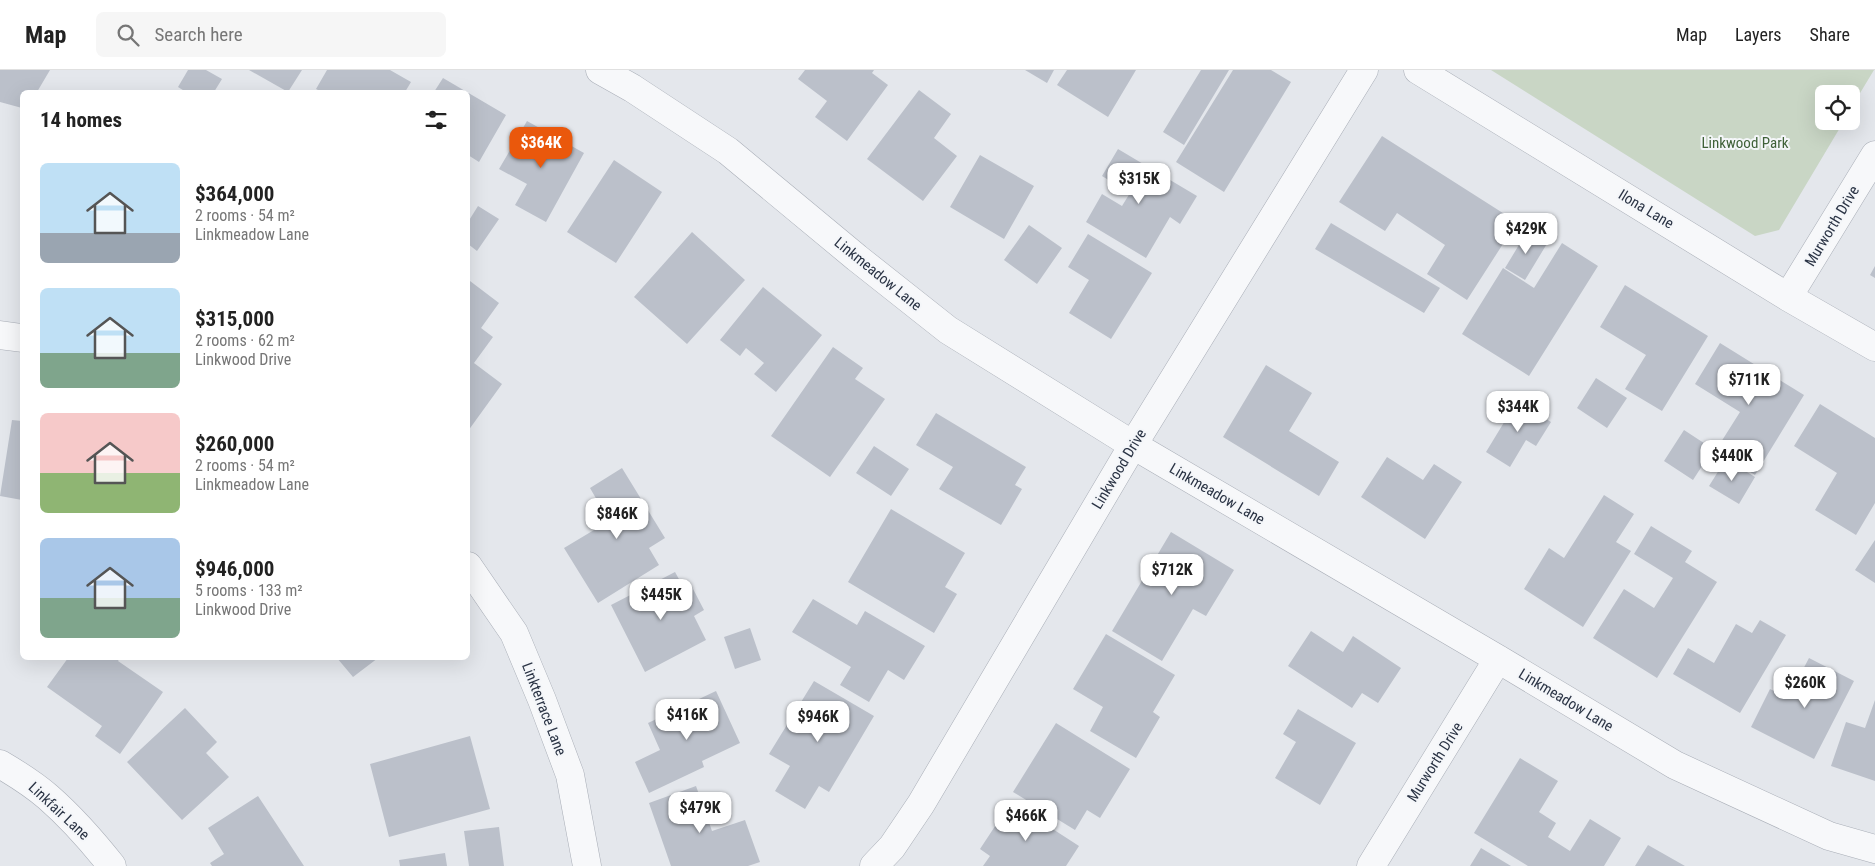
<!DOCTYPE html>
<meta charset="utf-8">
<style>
body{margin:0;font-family:"Roboto Condensed",sans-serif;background:#f6f6f6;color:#222;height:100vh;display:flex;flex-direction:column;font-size:19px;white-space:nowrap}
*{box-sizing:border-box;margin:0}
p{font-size:16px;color:#767676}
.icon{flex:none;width:28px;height:28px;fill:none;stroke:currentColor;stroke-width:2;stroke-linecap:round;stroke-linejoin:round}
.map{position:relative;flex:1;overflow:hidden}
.side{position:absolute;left:20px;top:20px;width:450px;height:570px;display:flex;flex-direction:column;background:#fff;border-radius:8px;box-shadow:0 5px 20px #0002}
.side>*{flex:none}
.tools{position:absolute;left:1815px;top:15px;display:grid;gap:10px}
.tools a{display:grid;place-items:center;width:45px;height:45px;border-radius:8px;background:#fff;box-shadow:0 5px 20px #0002;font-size:25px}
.price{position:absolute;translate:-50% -42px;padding:0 11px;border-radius:10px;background:#fff;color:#222;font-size:16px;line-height:32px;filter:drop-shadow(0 1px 2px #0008)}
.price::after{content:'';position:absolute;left:50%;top:30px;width:15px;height:11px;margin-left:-8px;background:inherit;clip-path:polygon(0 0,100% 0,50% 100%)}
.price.active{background:#ea580c;color:#fff}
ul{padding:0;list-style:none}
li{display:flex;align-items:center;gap:15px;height:125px;padding:0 20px}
li span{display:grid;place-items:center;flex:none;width:140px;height:100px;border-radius:8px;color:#555}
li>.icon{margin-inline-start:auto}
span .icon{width:60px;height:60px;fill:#fffc;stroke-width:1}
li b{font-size:21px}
h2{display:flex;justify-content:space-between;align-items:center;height:60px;padding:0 20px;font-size:21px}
header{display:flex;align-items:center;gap:30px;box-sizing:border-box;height:70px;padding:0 25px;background:#fff;border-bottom:1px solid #e0e0e0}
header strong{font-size:24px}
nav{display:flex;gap:28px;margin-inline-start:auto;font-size:18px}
.search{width:350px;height:45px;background:#f6f6f6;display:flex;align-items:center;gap:12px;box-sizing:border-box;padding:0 18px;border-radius:8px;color:#767676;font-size:19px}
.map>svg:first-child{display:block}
</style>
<header>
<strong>Map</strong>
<div class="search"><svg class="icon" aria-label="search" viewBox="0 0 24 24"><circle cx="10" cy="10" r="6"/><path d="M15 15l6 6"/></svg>Search here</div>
<nav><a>Map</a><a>Layers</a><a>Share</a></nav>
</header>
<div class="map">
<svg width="1875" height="796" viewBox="0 0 1875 796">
<rect width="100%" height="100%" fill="#e4e7ec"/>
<path fill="#c9d6c5" d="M 1491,0 L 1874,0 L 1851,38 L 1851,24 L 1824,24 L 1824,51 L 1844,51 L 1779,160 L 1755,166 Z"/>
<path fill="#bbc0ca" d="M 0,0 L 50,0 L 37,22 L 22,22 L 22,38 L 0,32 Z
M 188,0 L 206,0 L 222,9 L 214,22 L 186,22 L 178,17 Z
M 249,0 L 302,0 L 288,22 Z
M 327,0 L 390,0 L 411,12 L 405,22 L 322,22 L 316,19 Z
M 805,0 L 874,0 L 872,3 L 888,15 L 847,71 L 815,47 L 827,31 L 798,9 Z
M 1025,0 L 1054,0 L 1047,13 Z
M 1067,0 L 1136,0 L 1108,47 L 1057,15 Z
M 1201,0 L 1229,0 L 1184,75 L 1163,62 Z
M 1233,0 L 1271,0 L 1291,12 L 1224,122 L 1176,92 Z
M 443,8 L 506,45 L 479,92 L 468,85 L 468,22 L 434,22 Z
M 919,20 L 951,44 L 934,68 L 957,86 L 923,131 L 867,89 Z
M 527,51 L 584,83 L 546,152 L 515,135 L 527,114 L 499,99 Z
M 1382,66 L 1517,152 L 1467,230 L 1427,204 L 1445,175 L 1397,143 L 1385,161 L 1339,132 Z
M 1118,79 L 1197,126 L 1180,154 L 1170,147 L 1146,188 L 1086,152 L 1102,124 L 1122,136 L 1130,123 L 1102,106 Z
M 980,85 L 1034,116 L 1004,169 L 950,137 Z
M 614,90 L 662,122 L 616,193 L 567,162 Z
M 478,136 L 499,149 L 477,181 L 468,174 L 468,152 Z
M 1331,153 L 1440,218 L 1424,243 L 1315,179 Z
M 1029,155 L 1062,178 L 1037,214 L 1004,190 Z
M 1528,160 L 1548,172 L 1525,210 L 1505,198 Z
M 692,162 L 745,210 L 687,274 L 634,227 Z
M 1088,164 L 1152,203 L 1111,269 L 1069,243 L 1089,210 L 1068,197 Z
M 1562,173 L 1598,196 L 1529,306 L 1462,264 L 1503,198 L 1534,218 Z
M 1875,196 L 1875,208 L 1870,205 Z
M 470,211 L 499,233 L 481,258 L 493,267 L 474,293 L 502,314 L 468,361 L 468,214 Z
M 1625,215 L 1708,266 L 1662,341 L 1625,319 L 1646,285 L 1600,257 Z
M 763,217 L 822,265 L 776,322 L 754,304 L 764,293 L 746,278 L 740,286 L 720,270 Z
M 1720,273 L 1804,325 L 1755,405 L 1716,380 L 1740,342 L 1695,314 Z
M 833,277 L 863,298 L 855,309 L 885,329 L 830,407 L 771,366 Z
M 1266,295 L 1312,323 L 1289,361 L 1339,392 L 1319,426 L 1223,367 Z
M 1596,308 L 1627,328 L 1607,358 L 1577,338 Z
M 1517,331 L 1551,352 L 1536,376 L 1526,370 L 1510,397 L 1486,382 Z
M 1820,334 L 1875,368 L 1875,433 L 1856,465 L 1815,440 L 1837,403 L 1794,376 Z
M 936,343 L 1026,397 L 1015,415 L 1022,419 L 1001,455 L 939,419 L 953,397 L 916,375 Z
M 12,350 L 22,351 L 22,430 L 0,426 Z
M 1684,360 L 1713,379 L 1693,410 L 1664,391 Z
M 874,376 L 909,399 L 891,426 L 856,403 Z
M 1387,387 L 1423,410 L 1434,394 L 1462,412 L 1425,469 L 1361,427 Z
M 1726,389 L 1755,407 L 1739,434 L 1709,416 Z
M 622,398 L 665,468 L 649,478 L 659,495 L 598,533 L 564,478 L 609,451 L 590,418 Z
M 1604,425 L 1634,444 L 1616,472 L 1631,481 L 1583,557 L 1524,519 L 1549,478 L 1564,488 Z
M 891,439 L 965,483 L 945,517 L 957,524 L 934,563 L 848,512 Z
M 1651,456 L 1692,481 L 1685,492 L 1717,512 L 1657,608 L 1593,568 L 1624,519 L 1654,538 L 1673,508 L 1634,484 Z
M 1171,462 L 1234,500 L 1206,546 L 1193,539 L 1162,591 L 1112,561 Z
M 1875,470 L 1875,513 L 1855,500 Z
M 675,502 L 685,520 L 692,517 L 704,540 L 694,546 L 706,570 L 645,602 L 611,535 Z
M 813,529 L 857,555 L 865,541 L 925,576 L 904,610 L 888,600 L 869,632 L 840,615 L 851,597 L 792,562 Z
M 1760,550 L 1786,565 L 1740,643 L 1673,604 L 1688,578 L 1714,593 L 1736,554 L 1752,563 Z
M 750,558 L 761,590 L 735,599 L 724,567 Z
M 1311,561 L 1343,582 L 1353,566 L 1401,598 L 1378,633 L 1362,623 L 1352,638 L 1288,596 Z
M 1106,564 L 1175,605 L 1153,642 L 1160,647 L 1136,688 L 1090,661 L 1103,637 L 1073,619 Z
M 68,588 L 120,588 L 118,591 L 163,622 L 120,684 L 95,666 L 102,656 L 47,617 Z
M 337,588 L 378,588 L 353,607 Z
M 1809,588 L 1854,611 L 1814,689 L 1751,657 L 1770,619 L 1788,628 Z
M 814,611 L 874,646 L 829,722 L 819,716 L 805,739 L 775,721 L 790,696 L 769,684 Z
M 716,621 L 740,673 L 702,691 L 704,697 L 649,723 L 635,692 L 660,680 L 648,653 Z
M 1875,630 L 1875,711 L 1831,696 L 1846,652 L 1865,658 Z
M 185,638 L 217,672 L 206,683 L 229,707 L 182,750 L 127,692 Z
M 1298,639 L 1356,673 L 1320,735 L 1275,708 L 1296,672 L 1283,664 Z
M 1056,653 L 1130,699 L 1100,748 L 1087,740 L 1075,760 L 1013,722 Z
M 470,666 L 490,739 L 389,767 L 370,694 Z
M 1520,688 L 1558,711 L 1539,742 L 1556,753 L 1548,767 L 1570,781 L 1590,749 L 1621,768 L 1604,796 L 1528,796 L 1474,763 Z
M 696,716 L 712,761 L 745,750 L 760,792 L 748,796 L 671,796 L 649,733 Z
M 258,726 L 304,796 L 212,796 L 210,793 L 224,784 L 208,758 Z
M 1011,732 L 1079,776 L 1066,796 L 983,796 L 990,786 L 980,779 Z
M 499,757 L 504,796 L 469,796 L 464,761 Z
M 1648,775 L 1685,796 L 1635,796 Z
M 1481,778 L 1511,796 L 1470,796 Z
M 445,783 L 447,796 L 400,796 L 399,790 Z"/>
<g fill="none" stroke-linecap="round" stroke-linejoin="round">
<defs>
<path id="minor" d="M 600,0 L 632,18 L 728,81 L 857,188 L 948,260 L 1133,375 L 1498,589 L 1675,695 L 1829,766 L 1875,779
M 1418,0 L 1788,227 L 1875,277
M 1788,227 L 1875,85
M 0,265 L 22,268
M 468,496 L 514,563 L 542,630 L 570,705 L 587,796
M 0,694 C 17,704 33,714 48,727 C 72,748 93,772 112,796
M 874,796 L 892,777 L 921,734 L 1133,375 L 1364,0
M 1371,796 L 1498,589"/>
</defs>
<use href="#minor" stroke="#a9aeb7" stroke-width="29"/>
<use href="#minor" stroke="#f7f8fa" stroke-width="28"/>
</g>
<g text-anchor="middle" stroke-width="4" stroke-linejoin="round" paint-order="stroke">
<g font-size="15" fill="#3f6138" stroke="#f4f6f9">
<text x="1745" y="78">Linkwood Park</text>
</g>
<g font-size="15" fill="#2b3445" stroke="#f4f6f9">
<text transform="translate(1646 139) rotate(31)" y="5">Ilona Lane</text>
<text transform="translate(1832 156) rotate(-59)" y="5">Murworth Drive</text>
<text transform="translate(878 204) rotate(39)" y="5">Linkmeadow Lane</text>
<text transform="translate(1119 399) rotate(-59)" y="5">Linkwood Drive</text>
<text transform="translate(1217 424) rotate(30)" y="5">Linkmeadow Lane</text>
<text transform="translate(1566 630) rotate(31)" y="5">Linkmeadow Lane</text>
<text transform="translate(544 639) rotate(69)" y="5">Linkterrace Lane</text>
<text transform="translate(1435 692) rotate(-58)" y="5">Murworth Drive</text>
<text transform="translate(59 741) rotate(43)" y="5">Linkfair Lane</text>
</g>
</g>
</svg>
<div class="tools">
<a><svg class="icon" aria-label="locate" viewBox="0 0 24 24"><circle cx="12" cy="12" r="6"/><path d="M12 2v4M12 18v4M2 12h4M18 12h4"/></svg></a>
</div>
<b class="price active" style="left:541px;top:99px">$364K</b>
<b class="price" style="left:1139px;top:135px">$315K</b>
<b class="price" style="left:1526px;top:185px">$429K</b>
<b class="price" style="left:1749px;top:336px">$711K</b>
<b class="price" style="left:1518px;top:363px">$344K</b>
<b class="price" style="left:1732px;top:412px">$440K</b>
<b class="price" style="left:617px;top:470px">$846K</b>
<b class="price" style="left:1172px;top:526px">$712K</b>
<b class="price" style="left:661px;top:551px">$445K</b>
<b class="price" style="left:1805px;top:639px">$260K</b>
<b class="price" style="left:687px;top:671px">$416K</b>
<b class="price" style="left:818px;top:673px">$946K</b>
<b class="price" style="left:700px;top:764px">$479K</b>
<b class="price" style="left:1026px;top:772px">$466K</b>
<section class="side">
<h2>14 homes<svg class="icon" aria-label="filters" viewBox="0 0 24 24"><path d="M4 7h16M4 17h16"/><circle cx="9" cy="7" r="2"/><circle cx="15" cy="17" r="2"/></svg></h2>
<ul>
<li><span style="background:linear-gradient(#bfe0f5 70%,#9aa5b1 0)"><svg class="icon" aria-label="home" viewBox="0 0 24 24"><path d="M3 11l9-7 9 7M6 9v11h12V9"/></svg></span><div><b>$364,000</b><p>2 rooms · 54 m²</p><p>Linkmeadow Lane</p></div></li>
<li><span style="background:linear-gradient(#bfe0f5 65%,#7fa58c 0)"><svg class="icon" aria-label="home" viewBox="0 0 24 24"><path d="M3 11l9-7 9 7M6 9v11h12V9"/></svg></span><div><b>$315,000</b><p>2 rooms · 62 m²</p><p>Linkwood Drive</p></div></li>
<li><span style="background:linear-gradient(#f6c9c9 60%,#8fb573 0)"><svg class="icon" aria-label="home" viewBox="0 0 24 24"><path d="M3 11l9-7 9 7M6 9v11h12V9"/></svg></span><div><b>$260,000</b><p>2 rooms · 54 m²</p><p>Linkmeadow Lane</p></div></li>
<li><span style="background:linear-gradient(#a9c7e8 60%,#7fa58c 0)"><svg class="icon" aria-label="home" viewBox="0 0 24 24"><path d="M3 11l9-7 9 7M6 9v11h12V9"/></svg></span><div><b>$946,000</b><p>5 rooms · 133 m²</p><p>Linkwood Drive</p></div></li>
</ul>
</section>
</div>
